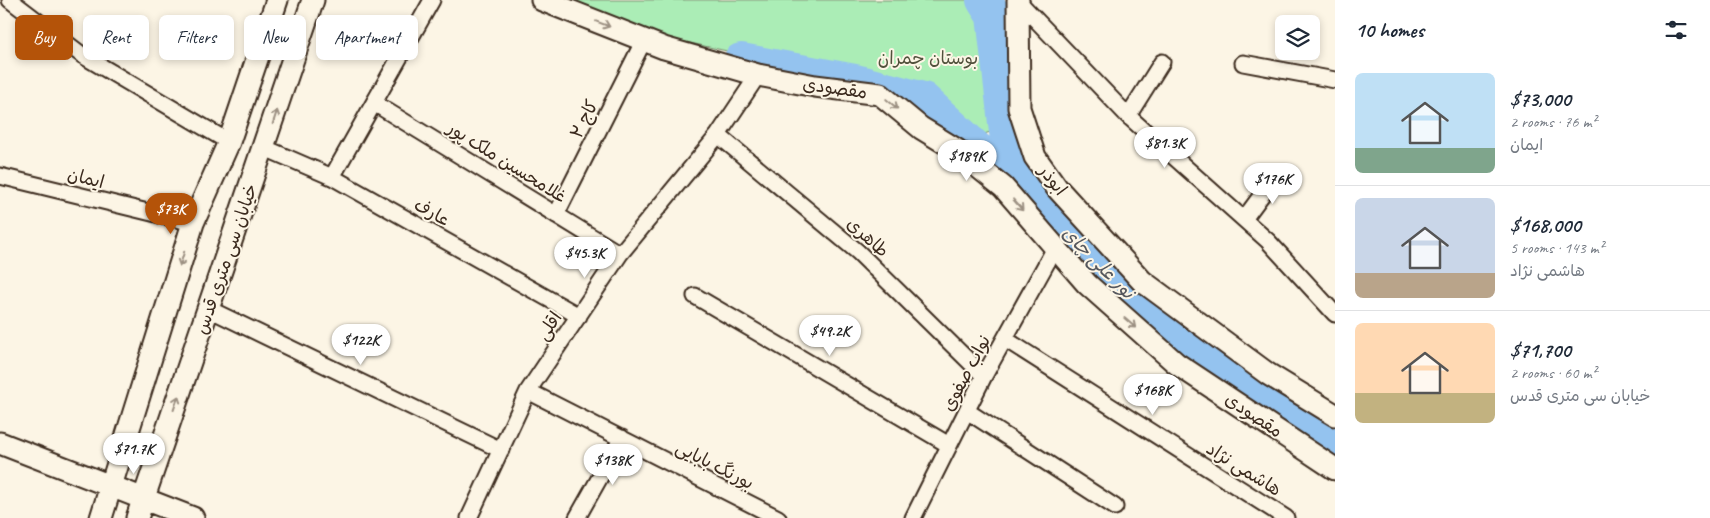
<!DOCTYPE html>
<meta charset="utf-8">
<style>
body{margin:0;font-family:Caveat,"Playpen Sans Arabic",sans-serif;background:#f6f6f7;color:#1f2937;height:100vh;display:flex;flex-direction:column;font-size:19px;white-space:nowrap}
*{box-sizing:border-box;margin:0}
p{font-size:16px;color:#747a83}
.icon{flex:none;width:28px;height:28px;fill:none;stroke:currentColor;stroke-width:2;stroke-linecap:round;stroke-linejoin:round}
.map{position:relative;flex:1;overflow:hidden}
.panel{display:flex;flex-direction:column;background:#fff;width:375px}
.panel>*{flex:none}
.top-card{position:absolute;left:15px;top:15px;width:475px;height:45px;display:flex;gap:10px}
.tools{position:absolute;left:1275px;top:15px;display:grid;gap:10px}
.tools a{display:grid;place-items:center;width:45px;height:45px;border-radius:8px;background:#fff;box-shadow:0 2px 8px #0003;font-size:25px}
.price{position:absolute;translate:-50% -42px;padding:0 11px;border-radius:18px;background:#fff;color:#222;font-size:16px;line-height:32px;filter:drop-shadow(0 1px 2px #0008)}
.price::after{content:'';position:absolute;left:50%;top:30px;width:15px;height:11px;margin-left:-8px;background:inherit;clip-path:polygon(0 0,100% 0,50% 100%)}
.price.on{background:#b45309;color:#fff}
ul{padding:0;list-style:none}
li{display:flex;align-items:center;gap:15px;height:125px;padding:0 20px}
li+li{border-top:1px solid #e0e1e3}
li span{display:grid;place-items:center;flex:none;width:140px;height:100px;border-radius:8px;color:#555}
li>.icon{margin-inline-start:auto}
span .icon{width:60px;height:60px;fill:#fffc;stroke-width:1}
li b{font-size:21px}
h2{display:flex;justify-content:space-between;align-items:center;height:60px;padding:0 20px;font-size:21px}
.chip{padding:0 18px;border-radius:8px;background:#fff;box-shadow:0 2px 8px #0003;font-size:18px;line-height:45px}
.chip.on{background:#b45309;color:#fff}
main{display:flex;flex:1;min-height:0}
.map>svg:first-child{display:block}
</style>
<main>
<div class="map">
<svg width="1335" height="518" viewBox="0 0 1335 518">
<rect width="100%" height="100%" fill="#fcf5e5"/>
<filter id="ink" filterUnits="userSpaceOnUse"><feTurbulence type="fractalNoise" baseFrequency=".02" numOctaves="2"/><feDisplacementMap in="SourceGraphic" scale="10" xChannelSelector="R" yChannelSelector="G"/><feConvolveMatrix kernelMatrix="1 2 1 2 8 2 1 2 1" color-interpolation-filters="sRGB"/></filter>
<g filter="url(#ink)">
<path fill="#abedb6" stroke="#738c6a" d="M 567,0 L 974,0 L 980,7 L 994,131 L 970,138 L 914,117 L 859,80 L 645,33 Z"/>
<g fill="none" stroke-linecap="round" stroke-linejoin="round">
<path stroke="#94c3ef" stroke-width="36" d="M 984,0 L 994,16 L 1008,141 L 1034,197 L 1188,351 L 1335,441
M 741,61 L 855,82 L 923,100 L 986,158 L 1028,192"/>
<defs>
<path id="street" d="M 10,0 L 82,55 L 229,142
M 1019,2 L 1128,116 L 1268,241 L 1335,314
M 1243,63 L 1335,80
M 374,103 L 620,254
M 1128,116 L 1162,62
M 718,135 L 858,252 L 984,376
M 265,148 L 332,177 L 579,316
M 0,176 L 193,223
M 332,177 L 432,0
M 556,215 L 644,40
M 1244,219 L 1278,173
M 695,296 L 949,445
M 209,309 L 501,450
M 1005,339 L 1286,518
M 528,391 L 778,518
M 967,411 L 1115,507
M 469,518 L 528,391 L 620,254 L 718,135 L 758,75
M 577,518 L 622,438
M 913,518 L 984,376 L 1055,248"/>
<path id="secondary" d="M 542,0 L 664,48 L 758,75 L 815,86 L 880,94 L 921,128 L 957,150 L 1003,187 L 1087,284 L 1177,364 L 1335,469
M 1018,0 L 1019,108 L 1035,157 L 1057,188 L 1142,281 L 1268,374 L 1335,415
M 0,443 L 193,518
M 101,518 L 193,223 L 229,142 L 277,0
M 137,518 L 313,0"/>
</defs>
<use href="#street" stroke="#3b2a1e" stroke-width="19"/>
<use href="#secondary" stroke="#3b2a1e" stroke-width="25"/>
<use href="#street" stroke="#fcf5e5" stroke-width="15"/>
<use href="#secondary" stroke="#fcf5e5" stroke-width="21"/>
</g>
<defs><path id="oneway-shaft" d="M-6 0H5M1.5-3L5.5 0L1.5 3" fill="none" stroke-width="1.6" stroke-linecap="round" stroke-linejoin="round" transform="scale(1.25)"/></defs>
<g stroke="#9c9082">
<use href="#oneway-shaft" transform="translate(603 24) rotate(21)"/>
<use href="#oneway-shaft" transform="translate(892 104) rotate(40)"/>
<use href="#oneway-shaft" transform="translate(275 117) rotate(-72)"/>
<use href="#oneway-shaft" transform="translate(1018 205) rotate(49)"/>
<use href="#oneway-shaft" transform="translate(182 259) rotate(107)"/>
<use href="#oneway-shaft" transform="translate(1130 323) rotate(41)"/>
<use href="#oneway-shaft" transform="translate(176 403) rotate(-71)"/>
</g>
</g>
<g text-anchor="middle" stroke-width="4" stroke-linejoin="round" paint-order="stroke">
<g font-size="18" fill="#51513c" stroke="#fcf5e5">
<text x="928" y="64">بوستان چمران</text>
</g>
<g font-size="18" fill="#3b2a1e" stroke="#fcf5e5">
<text transform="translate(835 88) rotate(8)" y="6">مقصودی</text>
<text transform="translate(584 119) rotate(-63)" y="6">کاج ۲</text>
<text transform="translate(507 162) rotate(32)" y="6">غلامحسین ملک پور</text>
<text transform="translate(86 178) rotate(14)" y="6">ایمان</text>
<text transform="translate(1053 180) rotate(52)" y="6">ابوذر</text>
<text transform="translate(432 212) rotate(29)" y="6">عارف</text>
<text transform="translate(868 237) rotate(42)" y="6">طاهری</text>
<text transform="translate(226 259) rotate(-71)" y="6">خیابان سی متری قدس</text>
<text transform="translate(549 326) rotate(-56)" y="6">اقلی</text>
<text transform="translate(966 373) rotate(-62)" y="6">نواب صفوی</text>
<text transform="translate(1254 415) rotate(34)" y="6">مقصودی</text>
<text transform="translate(715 465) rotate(27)" y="6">بورنگ بابایی</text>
<text transform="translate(1244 469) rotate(32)" y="6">هاشمی نژاد</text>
</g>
<g font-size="19" font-style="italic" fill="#56585d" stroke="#fcf5e5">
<text transform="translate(1099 262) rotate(45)" y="7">نور علی چای</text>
</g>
</g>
</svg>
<div class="tools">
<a><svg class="icon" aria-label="layers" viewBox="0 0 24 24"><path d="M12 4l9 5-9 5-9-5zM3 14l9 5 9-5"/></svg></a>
</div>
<b class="price" style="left:1165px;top:169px">$81.3K</b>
<b class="price" style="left:967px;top:182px">$189K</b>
<b class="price" style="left:1273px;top:205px">$176K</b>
<b class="price on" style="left:171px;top:235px">$73K</b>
<b class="price" style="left:585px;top:279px">$45.3K</b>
<b class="price" style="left:830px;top:357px">$49.2K</b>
<b class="price" style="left:361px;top:366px">$122K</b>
<b class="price" style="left:1153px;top:416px">$168K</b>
<b class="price" style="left:134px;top:475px">$71.7K</b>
<b class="price" style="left:613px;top:486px">$138K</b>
<div class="top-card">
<a class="chip on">Buy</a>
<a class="chip">Rent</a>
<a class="chip">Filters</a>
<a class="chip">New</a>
<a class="chip">Apartment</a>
</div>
</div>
<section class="panel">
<h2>10 homes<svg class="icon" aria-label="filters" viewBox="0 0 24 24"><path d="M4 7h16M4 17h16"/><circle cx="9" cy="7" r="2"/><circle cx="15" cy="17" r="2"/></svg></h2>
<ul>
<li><span style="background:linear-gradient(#bfe0f5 75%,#7fa58c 0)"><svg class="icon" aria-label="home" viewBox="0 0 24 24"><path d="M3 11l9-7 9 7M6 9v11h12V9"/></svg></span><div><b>$73,000</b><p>2 rooms · 76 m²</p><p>ایمان</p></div></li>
<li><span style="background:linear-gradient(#c9d6e8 75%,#b9a48a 0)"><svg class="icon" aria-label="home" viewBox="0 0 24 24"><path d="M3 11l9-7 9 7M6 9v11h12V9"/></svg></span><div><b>$168,000</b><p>5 rooms · 143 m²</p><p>هاشمی نژاد</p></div></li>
<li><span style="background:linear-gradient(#ffd9b3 70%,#c2b280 0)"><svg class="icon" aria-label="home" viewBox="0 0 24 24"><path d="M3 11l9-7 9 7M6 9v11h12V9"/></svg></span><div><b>$71,700</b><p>2 rooms · 60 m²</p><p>خیابان سی متری قدس</p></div></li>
</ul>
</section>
</main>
